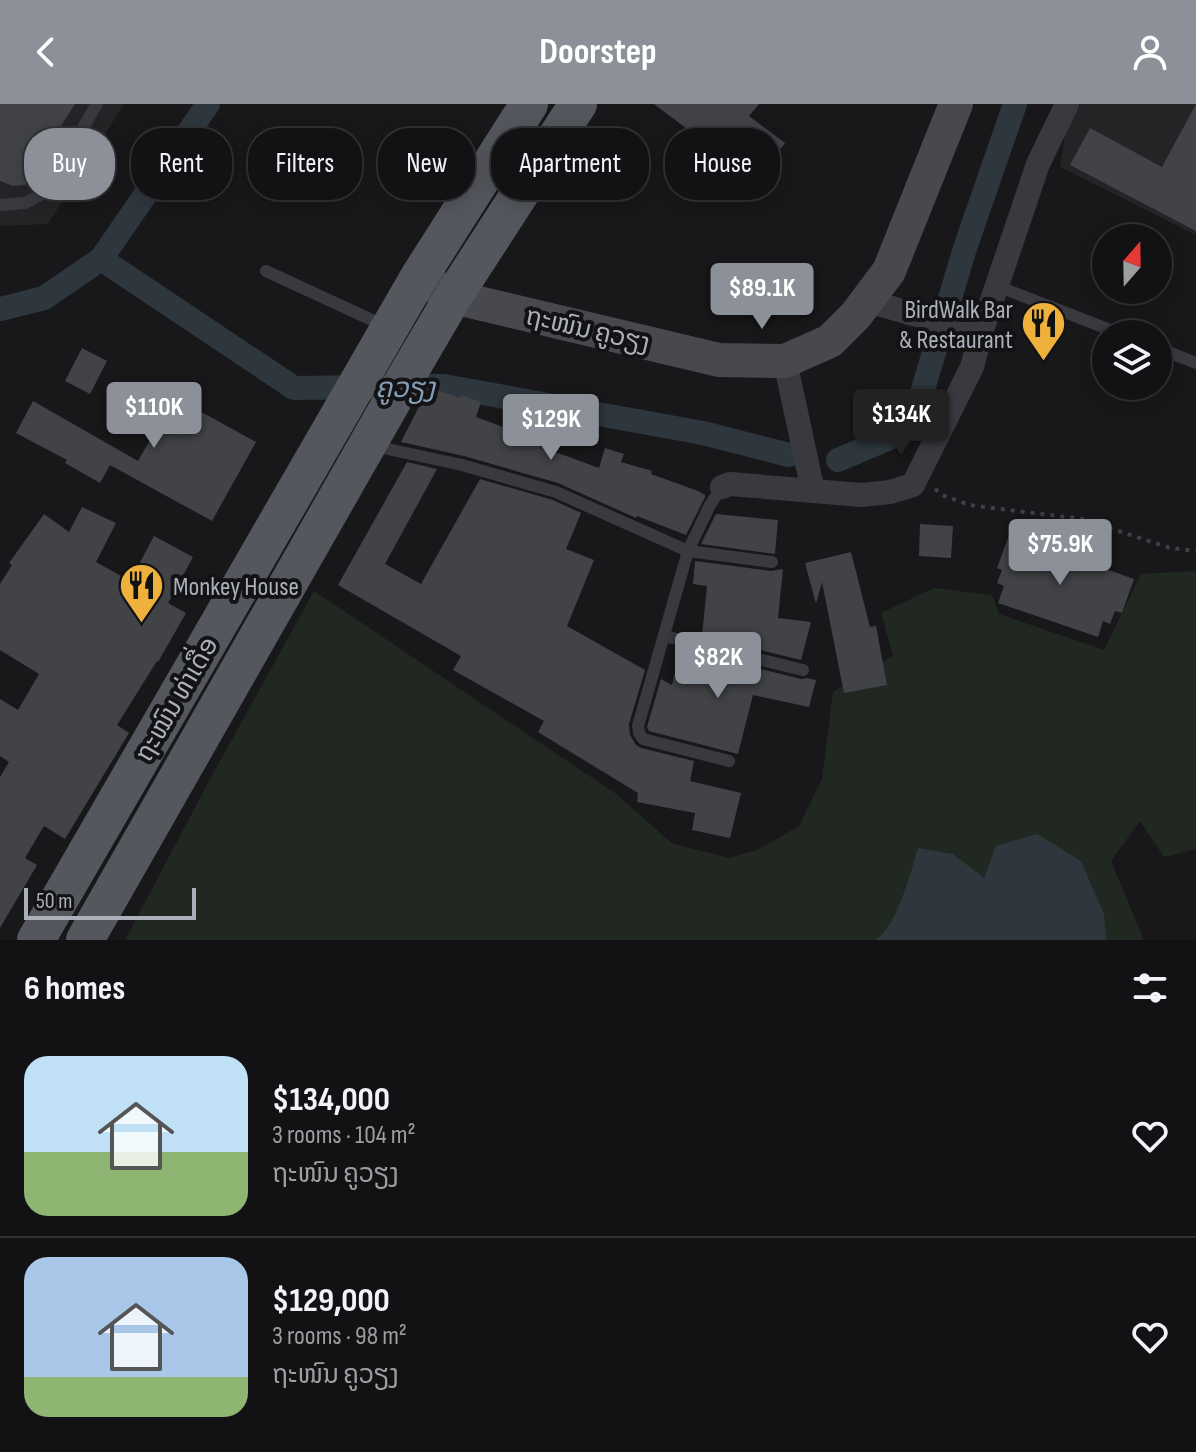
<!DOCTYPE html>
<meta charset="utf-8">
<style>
body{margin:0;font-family:"Sofia Sans Condensed","Noto Sans Lao",sans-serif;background:#1b1b1d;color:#f1f3f6;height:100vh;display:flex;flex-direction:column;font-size:30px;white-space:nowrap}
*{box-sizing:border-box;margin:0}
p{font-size:26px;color:#9c9ea0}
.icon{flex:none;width:44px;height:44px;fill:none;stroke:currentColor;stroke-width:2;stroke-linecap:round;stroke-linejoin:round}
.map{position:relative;height:836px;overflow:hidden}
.panel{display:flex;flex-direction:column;background:#121214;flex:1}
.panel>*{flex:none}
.top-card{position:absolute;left:24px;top:24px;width:1148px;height:72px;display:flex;gap:16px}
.needle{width:52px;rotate:20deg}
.controls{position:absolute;left:1092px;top:120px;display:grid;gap:16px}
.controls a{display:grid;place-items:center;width:80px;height:80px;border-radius:50%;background:#121214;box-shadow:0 4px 20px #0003,0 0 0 2px #313234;font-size:40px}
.scale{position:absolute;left:24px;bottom:20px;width:172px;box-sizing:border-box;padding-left:8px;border:4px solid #abafba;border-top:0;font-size:22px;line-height:28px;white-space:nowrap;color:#abafba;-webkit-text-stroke:6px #131315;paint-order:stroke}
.price{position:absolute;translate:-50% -68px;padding:0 18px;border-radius:8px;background:#8c9099;color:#fff;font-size:26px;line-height:52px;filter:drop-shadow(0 2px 4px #0008)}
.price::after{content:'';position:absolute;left:50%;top:48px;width:24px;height:18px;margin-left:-12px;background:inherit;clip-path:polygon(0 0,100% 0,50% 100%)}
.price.current{background:#222;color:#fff}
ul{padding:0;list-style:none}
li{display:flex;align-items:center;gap:24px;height:200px;padding:0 24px}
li+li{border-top:2px solid #313234}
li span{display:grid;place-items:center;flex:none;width:224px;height:160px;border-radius:24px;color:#555}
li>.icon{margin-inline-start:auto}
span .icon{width:96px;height:96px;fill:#fffc;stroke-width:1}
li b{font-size:34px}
h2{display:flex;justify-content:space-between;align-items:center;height:96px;padding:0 24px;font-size:34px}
.chip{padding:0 28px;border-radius:32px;background:#121214;box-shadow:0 4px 20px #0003,0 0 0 2px #313234;font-size:28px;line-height:72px}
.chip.current{background:#8c9099;color:#fff}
header{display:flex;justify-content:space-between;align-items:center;height:104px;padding:0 24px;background:#8c9099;color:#fff;font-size:36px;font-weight:700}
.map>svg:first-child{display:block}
</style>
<header><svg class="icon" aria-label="back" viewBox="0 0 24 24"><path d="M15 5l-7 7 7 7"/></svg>Doorstep<svg class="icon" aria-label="person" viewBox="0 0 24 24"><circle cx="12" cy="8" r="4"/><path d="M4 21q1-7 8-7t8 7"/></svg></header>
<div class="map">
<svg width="1196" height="836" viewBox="0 0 1196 836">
<rect width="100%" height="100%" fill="#18181a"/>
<path fill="#242427" d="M 0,0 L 124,0 L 48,120 L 0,122 Z
M 1077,0 L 1196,0 L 1196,131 L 1060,63 L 1067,19 Z"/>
<path fill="#202821" d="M 1196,467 L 1196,745 L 1164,753 L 1140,717 L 1111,757 L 1144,836 L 125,836 L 210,675 L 314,487 L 615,689 L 673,740 L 729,754 L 757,746 L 799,722 L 822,675 L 833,588 L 893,552 L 881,509 L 934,484 L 992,491 L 999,510 L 1104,546 L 1141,470 Z"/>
<path fill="#2e373e" d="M 1037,730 L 1081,757 L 1104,810 L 1106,836 L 875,836 C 896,825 911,768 918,744 L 953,750 L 984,774 L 996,742 Z"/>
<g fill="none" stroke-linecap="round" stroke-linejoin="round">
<path stroke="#2e373e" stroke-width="24" d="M 101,155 L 294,284 L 444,282 L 703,329 L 789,351
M 0,205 L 44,194 L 101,155 L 208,0
M 838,356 L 899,330 L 921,292 L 965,144 L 1015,0"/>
</g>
<path fill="#424347" d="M 0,0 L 75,0 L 50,39 L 50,57 L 44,70 L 34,80 L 13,82 L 0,77 Z
M 654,0 L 759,0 L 749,12 L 785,39 L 756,77 Z
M 1196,0 L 1196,127 L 1070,61 L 1090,24 L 1162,63 Z
M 82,244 L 107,257 L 90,290 L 65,277 Z
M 147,278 L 256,338 L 212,417 L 110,361 L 100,379 L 65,359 L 67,356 L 16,329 L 33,297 L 138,357 L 155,327 L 128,312 Z
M 429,283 L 460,294 L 461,291 L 481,298 L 476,313 L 538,336 L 536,341 L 599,364 L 605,344 L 624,350 L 621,358 L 652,367 L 651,370 L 698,387 L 705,391 L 705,393 L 686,431 L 637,412 L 636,414 L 558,379 L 464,352 L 401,338 Z
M 407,358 L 437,365 L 385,460 L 421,480 L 480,375 L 553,396 L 581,409 L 566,445 L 594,456 L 567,522 L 645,566 L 629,620 L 630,631 L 636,641 L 641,644 L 694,657 L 690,677 L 741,689 L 730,734 L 692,726 L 695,709 L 637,698 L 638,689 L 538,628 L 544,617 L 453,566 L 461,552 L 338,481 Z
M 82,403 L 116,419 L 96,458 L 130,477 L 154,432 L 193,453 L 168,499 L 186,509 L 158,558 L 157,557 L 117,621 L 129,629 L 65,735 L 44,722 L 25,754 L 37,761 L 0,824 L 0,673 L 9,658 L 0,652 L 0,595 L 18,606 L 39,570 L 0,546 L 0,480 L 12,461 L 9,459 L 44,410 L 69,428 Z
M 716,410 L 778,416 L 775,450 L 701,440 Z
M 920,420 L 953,422 L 951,454 L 919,452 Z
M 1009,431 L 1134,475 L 1122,509 L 1115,507 L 1110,520 L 1103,517 L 1098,533 L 998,499 L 1004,482 L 997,479 L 1002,466 L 997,464 Z
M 851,448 L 870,523 L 876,522 L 887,581 L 844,589 L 822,478 L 816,500 L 805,459 Z
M 695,457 L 771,467 L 783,465 L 778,514 L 811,518 L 801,556 L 702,532 L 707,482 L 693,480 Z
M 681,545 L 801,575 L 807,574 L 816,576 L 809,603 L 753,591 L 738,650 L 649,627 L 647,623 L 661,575 L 672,581 Z"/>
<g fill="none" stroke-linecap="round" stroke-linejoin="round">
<path stroke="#3f4146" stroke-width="4" stroke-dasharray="4 6" stroke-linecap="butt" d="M 935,385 L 942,391 L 969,401 L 1082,415 L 1170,444 L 1196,447"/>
<path stroke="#393a3f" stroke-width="12" d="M 0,101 L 25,99 L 44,89 L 97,0
M 266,167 L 387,223
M 997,182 L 1121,230
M 1158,244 L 1196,259
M 374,342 L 462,361 L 556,388 L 688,447 L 772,458
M 722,383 L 710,401 L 688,447 L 638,622 L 639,629 L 643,635 L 729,657
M 664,532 L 803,566"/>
<path stroke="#393a3f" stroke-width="24" d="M 867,197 L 981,229
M 785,257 L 813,387
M 722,383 L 730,380 L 862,391 L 890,388 L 913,381 L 972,263 L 981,229 L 1038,60 L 1067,0"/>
<path stroke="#47494f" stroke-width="34" d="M 419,173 L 453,193 L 719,256 L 785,257 L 830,237 L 856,211 L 889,167 L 956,0"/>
<path stroke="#55575e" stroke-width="38" d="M 36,836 L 419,173 L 529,0
M 85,836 L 406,273 L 453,193 L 578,0"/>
</g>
<defs>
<symbol id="restaurant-pin" viewBox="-11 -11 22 30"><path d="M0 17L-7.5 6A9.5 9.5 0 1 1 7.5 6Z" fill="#eeb13c" stroke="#131315"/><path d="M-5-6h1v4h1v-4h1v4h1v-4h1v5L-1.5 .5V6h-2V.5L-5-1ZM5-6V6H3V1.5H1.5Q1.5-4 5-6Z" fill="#111"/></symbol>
</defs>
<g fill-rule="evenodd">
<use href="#restaurant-pin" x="1018" y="194" width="51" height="69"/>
<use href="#restaurant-pin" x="116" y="456" width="51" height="69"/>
</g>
<g text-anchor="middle" stroke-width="8" stroke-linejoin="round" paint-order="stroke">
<g font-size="26" fill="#abafba" stroke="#131315" text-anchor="end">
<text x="1013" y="214">BirdWalk Bar<tspan x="1013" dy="30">&amp; Restaurant</tspan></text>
<text x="173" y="491" text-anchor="start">Monkey House</text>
</g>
<g font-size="26" fill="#abafba" stroke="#131315">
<text transform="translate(588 225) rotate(13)" y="9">ຖະໜົນ ຄູວຽງ</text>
<text transform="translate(176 595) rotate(-60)" y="9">ຖະໝົນ ທ່າເດື່ອ</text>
</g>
<g font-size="28" font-style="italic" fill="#839db4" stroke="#131315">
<text x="405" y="293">ຄູວຽງ</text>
</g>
</g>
</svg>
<div class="controls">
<a><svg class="needle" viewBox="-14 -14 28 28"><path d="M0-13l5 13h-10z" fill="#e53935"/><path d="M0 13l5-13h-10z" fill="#9c9ea0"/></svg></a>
<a><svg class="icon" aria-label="layers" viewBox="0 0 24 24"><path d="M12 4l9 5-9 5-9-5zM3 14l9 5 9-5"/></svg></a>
</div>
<div class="scale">50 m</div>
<b class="price" style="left:762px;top:227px">$89.1K</b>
<b class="price" style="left:154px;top:346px">$110K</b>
<b class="price current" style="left:901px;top:353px">$134K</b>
<b class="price" style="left:551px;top:358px">$129K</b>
<b class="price" style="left:1060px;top:483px">$75.9K</b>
<b class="price" style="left:718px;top:596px">$82K</b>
<div class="top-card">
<a class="chip current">Buy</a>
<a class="chip">Rent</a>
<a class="chip">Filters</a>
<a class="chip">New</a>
<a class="chip">Apartment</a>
<a class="chip">House</a>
</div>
</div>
<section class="panel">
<h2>6 homes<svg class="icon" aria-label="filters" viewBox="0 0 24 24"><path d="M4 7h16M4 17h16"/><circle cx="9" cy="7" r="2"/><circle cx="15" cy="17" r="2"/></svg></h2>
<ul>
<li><span style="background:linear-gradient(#bfe0f5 60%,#8fb573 0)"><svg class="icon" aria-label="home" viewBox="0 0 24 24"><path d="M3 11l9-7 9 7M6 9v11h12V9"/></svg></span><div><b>$134,000</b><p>3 rooms · 104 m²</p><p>ຖະໜົນ ຄູວຽງ</p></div><svg class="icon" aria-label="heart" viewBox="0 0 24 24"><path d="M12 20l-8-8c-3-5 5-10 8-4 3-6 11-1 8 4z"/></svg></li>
<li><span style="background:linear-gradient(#a9c7e8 75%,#8fb573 0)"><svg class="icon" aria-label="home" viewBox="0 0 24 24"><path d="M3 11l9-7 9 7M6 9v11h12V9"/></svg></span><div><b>$129,000</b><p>3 rooms · 98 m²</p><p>ຖະໜົນ ຄູວຽງ</p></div><svg class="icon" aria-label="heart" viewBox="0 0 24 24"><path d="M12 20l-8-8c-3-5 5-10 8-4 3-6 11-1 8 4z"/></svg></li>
</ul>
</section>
